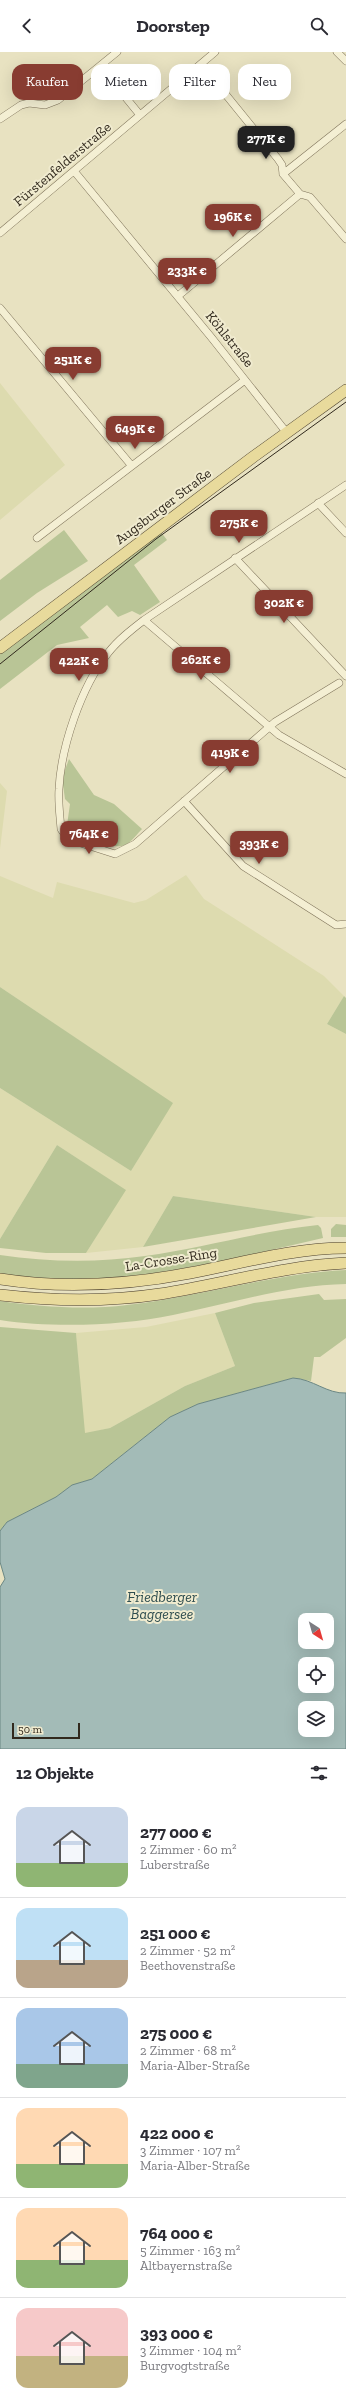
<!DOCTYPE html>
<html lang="de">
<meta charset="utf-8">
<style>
body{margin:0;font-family:"Zilla Slab",serif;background:#f7f7f7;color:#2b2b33;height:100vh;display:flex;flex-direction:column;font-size:15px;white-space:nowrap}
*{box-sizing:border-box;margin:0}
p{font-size:13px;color:#7c7c81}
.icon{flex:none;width:22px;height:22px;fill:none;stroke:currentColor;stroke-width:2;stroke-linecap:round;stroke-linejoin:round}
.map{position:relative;height:1697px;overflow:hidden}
.drawer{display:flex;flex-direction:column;background:#fff;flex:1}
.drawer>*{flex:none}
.banner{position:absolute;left:12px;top:12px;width:322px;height:36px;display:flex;gap:8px}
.needle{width:26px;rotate:143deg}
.fabs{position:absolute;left:298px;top:1561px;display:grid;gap:8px}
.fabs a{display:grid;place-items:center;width:36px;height:36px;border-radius:8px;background:#fff;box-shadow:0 4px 16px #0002;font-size:20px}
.scale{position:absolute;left:12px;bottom:10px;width:68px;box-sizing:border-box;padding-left:4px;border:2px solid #31291d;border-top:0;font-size:11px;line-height:14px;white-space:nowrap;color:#31291d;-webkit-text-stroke:3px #f0ebcf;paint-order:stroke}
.price{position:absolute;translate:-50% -34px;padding:0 9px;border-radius:8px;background:#883c31;color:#fff;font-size:13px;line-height:26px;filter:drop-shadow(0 1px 2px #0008)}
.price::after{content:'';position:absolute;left:50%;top:24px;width:12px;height:9px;margin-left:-6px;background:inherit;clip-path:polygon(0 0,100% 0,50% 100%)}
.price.selected{background:#222;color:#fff}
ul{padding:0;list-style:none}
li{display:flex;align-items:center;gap:12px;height:100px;padding:0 16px}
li+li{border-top:1px solid #e1e1e2}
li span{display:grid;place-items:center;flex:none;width:112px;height:80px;border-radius:12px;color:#555}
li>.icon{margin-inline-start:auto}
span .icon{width:48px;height:48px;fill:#fffc;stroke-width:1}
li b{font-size:17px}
h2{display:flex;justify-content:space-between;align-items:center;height:48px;padding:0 16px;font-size:17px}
.chip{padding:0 14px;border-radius:12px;background:#fff;box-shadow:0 4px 16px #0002;font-size:14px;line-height:36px}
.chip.selected{background:#883c31;color:#fff}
header{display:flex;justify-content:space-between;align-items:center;height:52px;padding:0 16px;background:#fff;font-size:18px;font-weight:700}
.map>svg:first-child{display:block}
</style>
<header><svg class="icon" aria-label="back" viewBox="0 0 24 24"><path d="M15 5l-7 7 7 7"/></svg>Doorstep<svg class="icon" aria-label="search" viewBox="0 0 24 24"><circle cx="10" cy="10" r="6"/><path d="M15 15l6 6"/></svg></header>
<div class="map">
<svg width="346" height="1697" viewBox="0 0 346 1697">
<rect width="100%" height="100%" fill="#e8e2c1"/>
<path fill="#dddbaf" d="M 0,331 L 65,413 L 0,468 Z
M 0,731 L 7,739 L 0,797 Z
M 186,823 L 204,847 L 324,924 L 344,944 L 327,972 L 346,982 L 346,1165 L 316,1165 L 173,1144 L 143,1195 L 86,1201 L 125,1138 L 57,1093 L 0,1187 L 0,1036 L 131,1119 L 172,1051 L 0,935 L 0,824 L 53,846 L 57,830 L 134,851 L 146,848 Z
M 215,1261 L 235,1314 L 185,1334 L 110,1376 L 84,1382 L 76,1281 L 146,1275 Z"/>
<path fill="#b9c596" d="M 64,478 L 88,509 L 37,541 L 0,569 L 0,528 Z
M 161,480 L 167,488 L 134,513 L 160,550 L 140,563 L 132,559 L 118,565 L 107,553 L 80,575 L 89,586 L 57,593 L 0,637 L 0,602 Z
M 69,707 L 94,743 L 114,752 L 142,777 C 137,782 132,789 127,792 C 113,801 78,781 67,773 L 70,752 L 65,747 L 62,726 Z
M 0,935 L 173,1051 L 131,1119 L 0,1036 Z
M 344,944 L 346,946 L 346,982 L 327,972 Z
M 57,1093 L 126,1138 L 86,1201 L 46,1201 L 0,1196 L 0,1187 Z
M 173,1144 L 316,1165 L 143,1195 Z
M 336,1172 L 346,1173 L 346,1185 L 331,1185 L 331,1177 Z
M 318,1173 L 321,1176 L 323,1186 C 218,1210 109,1240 0,1222 L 0,1203 C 47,1210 97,1211 145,1204 C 203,1196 259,1179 318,1173 Z
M 346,1218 L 346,1232 C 287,1233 230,1252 173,1263 C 121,1274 52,1276 0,1268 L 0,1249 C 41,1255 86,1258 127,1253 C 201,1244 272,1222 346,1218 Z
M 319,1242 L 324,1248 L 346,1247 L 346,1286 L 320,1305 L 314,1305 L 311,1329 L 293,1326 L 198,1352 L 170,1365 L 92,1427 L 72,1433 L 56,1445 L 7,1470 L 0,1479 L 0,1275 L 76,1281 L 85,1381 L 110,1376 L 185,1334 L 235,1314 L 215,1261 L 254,1251 Z"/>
<path fill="#a3bbb7" stroke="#6b8784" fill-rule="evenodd" d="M 293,1326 C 313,1327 327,1342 346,1341 L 346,1697 L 0,1697 L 0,1535 L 5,1527 L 0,1510 L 0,1479 L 7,1470 L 56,1445 L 72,1433 L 92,1427 L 170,1365 L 198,1352 ZM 305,1568 L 327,1568 L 327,1590 L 305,1590 ZM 305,1612 L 327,1612 L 327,1634 L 305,1634 ZM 305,1656 L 327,1656 L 327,1678 L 305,1678 Z"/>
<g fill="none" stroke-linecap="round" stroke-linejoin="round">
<defs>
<path id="street" d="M 337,0 L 346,9
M 201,12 L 278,107 L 282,113 L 283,122 L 300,142 L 310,145 L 346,187
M 100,14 L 140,63
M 0,67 L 21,53 L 29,51 L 45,53 L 58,48 L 117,0
M 74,119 L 211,285 L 287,381
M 283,122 L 346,72
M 0,181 L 215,0
M 178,244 L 300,142
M 0,256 L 131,413
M 318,451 L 346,481
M 37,486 L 245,328
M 235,506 L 346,624
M 144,568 L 279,683 L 346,722
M 339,631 L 275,670 L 135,792 L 115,802 L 68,787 L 61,777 C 60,764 58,750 59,737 C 61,695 81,635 108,601 C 118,588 131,578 144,568 L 346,433
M 184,749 L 243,814 L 336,873 L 346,872"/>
<path id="primary" d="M 0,596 L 253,405 L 346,338
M 0,1227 C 64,1237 127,1233 190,1221 C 242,1211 293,1196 346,1196
M 0,1243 C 53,1249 107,1250 160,1242 C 223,1232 283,1214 346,1211"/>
</defs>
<use href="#street" stroke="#7f735a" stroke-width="8"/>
<use href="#primary" stroke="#4d412e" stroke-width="12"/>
<use href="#street" stroke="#f4efd3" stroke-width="7"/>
<use href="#primary" stroke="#e8da9c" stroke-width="11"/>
<path stroke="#31291d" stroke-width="1" d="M 0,612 L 156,487 L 346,350"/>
</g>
<g text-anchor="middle" stroke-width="4" stroke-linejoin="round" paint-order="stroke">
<g font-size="14" fill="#31291d" stroke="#f0ebcf">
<text transform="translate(62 112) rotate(-40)" y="5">Fürstenfelderstraße</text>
<text transform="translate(230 287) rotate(51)" y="5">Köhlstraße</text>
<text transform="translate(163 454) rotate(-37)" y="5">Augsburger Straße</text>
<text transform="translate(171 1207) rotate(-9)" y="5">La-Crosse-Ring</text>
</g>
<g font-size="15" font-style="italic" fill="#2e4d4f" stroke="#f0ebcf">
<text x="162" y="1550">Friedberger<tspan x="162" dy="17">Baggersee</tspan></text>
</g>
</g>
</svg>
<div class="fabs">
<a><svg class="needle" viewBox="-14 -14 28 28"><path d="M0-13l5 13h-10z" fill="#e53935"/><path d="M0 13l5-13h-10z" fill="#7c7c81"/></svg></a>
<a><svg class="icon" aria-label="locate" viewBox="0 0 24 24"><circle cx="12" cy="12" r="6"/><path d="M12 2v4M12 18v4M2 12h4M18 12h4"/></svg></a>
<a><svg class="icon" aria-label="layers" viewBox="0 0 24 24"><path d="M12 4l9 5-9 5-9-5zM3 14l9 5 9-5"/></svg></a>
</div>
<div class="scale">50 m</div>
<b class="price selected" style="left:266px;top:108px">277K €</b>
<b class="price" style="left:233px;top:186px">196K €</b>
<b class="price" style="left:187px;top:240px">233K €</b>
<b class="price" style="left:73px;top:329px">251K €</b>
<b class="price" style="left:135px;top:398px">649K €</b>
<b class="price" style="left:239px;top:492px">275K €</b>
<b class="price" style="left:284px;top:572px">302K €</b>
<b class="price" style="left:201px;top:629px">262K €</b>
<b class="price" style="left:79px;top:630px">422K €</b>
<b class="price" style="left:230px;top:722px">419K €</b>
<b class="price" style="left:89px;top:803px">764K €</b>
<b class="price" style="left:259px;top:813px">393K €</b>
<div class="banner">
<a class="chip selected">Kaufen</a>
<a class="chip">Mieten</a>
<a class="chip">Filter</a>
<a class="chip">Neu</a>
</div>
</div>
<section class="drawer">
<h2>12 Objekte<svg class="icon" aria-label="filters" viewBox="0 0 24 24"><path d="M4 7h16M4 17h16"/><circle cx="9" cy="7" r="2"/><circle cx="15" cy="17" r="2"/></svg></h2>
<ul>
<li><span style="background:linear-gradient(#c9d6e8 70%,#8fb573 0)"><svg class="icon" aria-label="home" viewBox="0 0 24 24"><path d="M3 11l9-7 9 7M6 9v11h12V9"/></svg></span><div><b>277 000 €</b><p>2 Zimmer · 60 m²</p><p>Luberstraße</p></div></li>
<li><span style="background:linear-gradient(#bfe0f5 65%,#b9a48a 0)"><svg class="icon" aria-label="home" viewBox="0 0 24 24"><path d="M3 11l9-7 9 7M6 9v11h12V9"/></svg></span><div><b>251 000 €</b><p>2 Zimmer · 52 m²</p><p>Beethovenstraße</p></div></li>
<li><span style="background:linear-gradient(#a9c7e8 70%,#7fa58c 0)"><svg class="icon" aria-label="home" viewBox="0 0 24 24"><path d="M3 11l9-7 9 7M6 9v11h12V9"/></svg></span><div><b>275 000 €</b><p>2 Zimmer · 68 m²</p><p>Maria-Alber-Straße</p></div></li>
<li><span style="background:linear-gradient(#ffd9b3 70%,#8fb573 0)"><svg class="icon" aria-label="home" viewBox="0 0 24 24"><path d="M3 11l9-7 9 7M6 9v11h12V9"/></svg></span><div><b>422 000 €</b><p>3 Zimmer · 107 m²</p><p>Maria-Alber-Straße</p></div></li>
<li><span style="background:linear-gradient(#ffd9b3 65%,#8fb573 0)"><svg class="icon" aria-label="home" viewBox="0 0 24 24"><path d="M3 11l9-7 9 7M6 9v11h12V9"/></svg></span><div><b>764 000 €</b><p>5 Zimmer · 163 m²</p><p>Altbayernstraße</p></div></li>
<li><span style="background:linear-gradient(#f6c9c9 60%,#c2b280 0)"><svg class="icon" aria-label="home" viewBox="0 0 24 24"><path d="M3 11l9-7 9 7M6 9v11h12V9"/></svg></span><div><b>393 000 €</b><p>3 Zimmer · 104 m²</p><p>Burgvogtstraße</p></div></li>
</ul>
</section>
